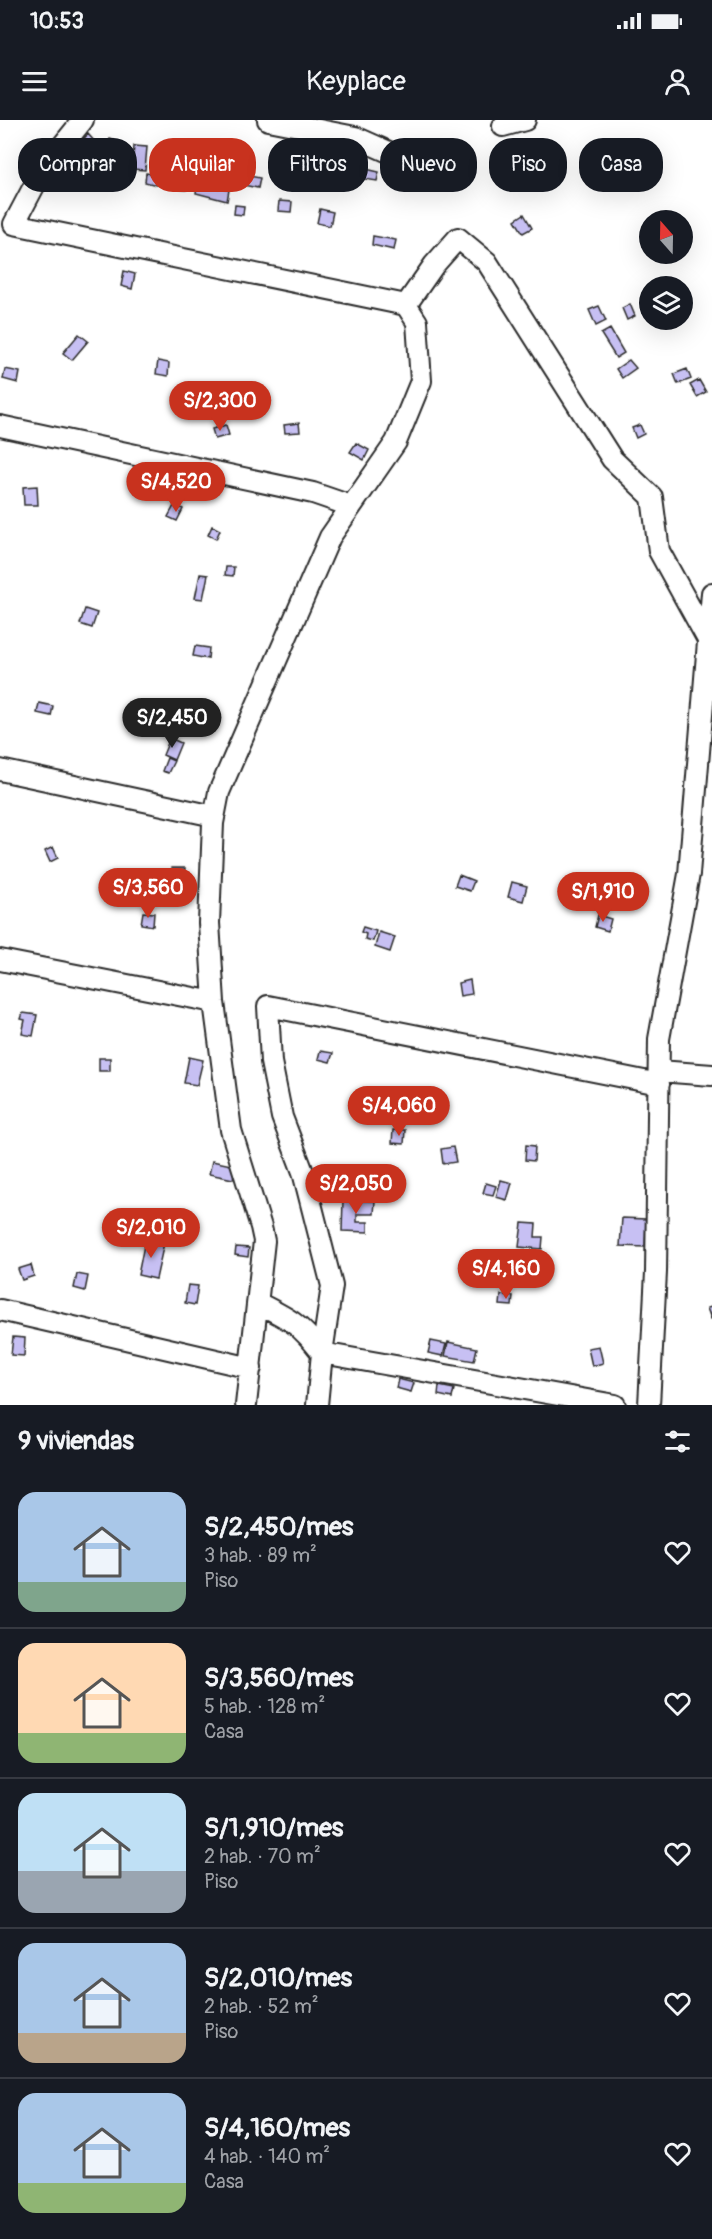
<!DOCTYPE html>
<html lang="es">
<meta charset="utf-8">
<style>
body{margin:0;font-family:Pangolin,sans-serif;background:#242831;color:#f1f3f6;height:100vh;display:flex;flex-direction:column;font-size:22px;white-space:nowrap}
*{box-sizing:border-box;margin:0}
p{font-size:20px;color:#9ea1a6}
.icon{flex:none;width:33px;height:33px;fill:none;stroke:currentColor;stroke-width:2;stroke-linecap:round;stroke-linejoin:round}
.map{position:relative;height:1285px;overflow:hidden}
.drawer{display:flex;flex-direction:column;background:#171b24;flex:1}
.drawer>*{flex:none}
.top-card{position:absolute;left:18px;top:18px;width:676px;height:54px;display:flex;gap:12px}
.needle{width:39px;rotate:340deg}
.buttons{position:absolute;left:639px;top:90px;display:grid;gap:12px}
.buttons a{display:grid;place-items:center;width:54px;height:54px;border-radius:50%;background:#171b24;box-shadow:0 6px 24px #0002;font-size:30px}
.price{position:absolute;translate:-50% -51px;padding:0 14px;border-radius:21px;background:#c8321e;color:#fff;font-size:20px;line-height:39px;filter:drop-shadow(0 2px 3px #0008)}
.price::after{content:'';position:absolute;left:50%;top:36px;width:18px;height:14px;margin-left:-9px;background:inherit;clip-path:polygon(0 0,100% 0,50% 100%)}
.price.selected{background:#222;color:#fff}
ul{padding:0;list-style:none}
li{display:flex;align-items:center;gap:18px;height:150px;padding:0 18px}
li+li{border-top:2px solid #363941}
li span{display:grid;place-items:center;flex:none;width:168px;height:120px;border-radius:18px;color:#555}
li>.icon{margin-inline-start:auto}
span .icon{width:72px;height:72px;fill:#fffc;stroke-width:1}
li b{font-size:26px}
h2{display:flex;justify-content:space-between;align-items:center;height:72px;padding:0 18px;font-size:26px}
.chip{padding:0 21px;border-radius:24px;background:#171b24;box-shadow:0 6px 24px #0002;font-size:21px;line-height:54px}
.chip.selected{background:#c8321e;color:#fff}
.status{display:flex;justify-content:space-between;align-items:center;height:42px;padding:0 30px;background:#171b24;direction:ltr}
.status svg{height:16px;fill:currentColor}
header{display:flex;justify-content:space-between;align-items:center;height:78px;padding:0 18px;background:#171b24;font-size:27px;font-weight:600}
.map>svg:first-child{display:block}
</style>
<div class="status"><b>10:53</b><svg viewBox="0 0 49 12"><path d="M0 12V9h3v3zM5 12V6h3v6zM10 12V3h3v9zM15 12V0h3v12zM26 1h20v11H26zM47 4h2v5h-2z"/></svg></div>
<header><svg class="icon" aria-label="menu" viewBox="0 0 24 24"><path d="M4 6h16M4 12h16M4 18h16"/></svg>Keyplace<svg class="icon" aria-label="person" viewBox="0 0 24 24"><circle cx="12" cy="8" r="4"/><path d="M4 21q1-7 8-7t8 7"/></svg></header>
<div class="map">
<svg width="712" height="1285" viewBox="0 0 712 1285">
<rect width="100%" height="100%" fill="#fff"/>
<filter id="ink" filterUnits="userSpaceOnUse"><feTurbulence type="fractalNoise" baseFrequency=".0167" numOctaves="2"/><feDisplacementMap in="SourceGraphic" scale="12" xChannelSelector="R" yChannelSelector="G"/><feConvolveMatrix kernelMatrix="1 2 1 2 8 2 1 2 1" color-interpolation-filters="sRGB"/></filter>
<g filter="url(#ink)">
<path fill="#c7c0f3" stroke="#2b2b2b" stroke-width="1.5" d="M 88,14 L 96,23 L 89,30 L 81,22 Z
M 110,19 L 120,22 L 117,32 L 106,29 Z
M 175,24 L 190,25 L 189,34 L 174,33 Z
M 134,26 L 147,27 L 145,50 L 132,49 Z
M 194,37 L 203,38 L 202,47 L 193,46 Z
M 341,46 L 359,48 L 357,59 L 340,56 Z
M 49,48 L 71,52 L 69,64 L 54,61 L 55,57 L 47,56 Z
M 219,49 L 230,51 L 228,66 L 216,65 Z
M 366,49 L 379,52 L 377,61 L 364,59 Z
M 146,53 L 159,55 L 157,65 L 145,62 Z
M 244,55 L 260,58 L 258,68 L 243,65 Z
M 303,55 L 316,57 L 314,67 L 301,65 Z
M 104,56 L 124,56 L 123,67 L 104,67 Z
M 278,56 L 295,58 L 294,68 L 277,67 Z
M 89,57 L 102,59 L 100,69 L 87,67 Z
M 170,57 L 187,59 L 186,70 L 168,68 Z
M 197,65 L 229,70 L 227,81 L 196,73 Z
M 279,81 L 292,82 L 291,92 L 278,91 Z
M 235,85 L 244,86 L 243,95 L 234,94 Z
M 320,89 L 333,92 L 330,106 L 317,103 Z
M 524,94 L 532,108 L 523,113 L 515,100 Z
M 373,116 L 396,120 L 394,130 L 372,125 Z
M 124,151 L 135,154 L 132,169 L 121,166 Z
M 630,184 L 635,196 L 627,200 L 622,188 Z
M 599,186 L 606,201 L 596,206 L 589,190 Z
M 610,209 L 624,233 L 616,238 L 601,214 Z
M 79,214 L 88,221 L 72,240 L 63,233 Z
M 629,240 L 636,248 L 622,258 L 616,249 Z
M 158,241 L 169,243 L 168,256 L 156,254 Z
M 5,249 L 20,252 L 18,263 L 3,259 Z
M 687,249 L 691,259 L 678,264 L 674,254 Z
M 699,260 L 706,272 L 697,277 L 690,265 Z
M 299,303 L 300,312 L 285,313 L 284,305 Z
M 226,305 L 229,315 L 215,319 L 212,309 Z
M 640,305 L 644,314 L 636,318 L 632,308 Z
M 356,323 L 369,330 L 364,340 L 350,332 Z
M 37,366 L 38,385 L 24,385 L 23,367 Z
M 175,384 L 183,389 L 177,401 L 168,397 Z
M 212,406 L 220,410 L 216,419 L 208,415 Z
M 226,447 L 234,447 L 233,456 L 225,455 Z
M 200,454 L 208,455 L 203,479 L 195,478 Z
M 85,489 L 97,493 L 92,508 L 80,504 Z
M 195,526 L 209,528 L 208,539 L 193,536 Z
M 39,583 L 53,586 L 51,596 L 37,593 Z
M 170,618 L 181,623 L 174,640 L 163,635 Z
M 167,638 L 174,641 L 168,653 L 162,651 Z
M 53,727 L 58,738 L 50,742 L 45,731 Z
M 172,748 L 185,748 L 184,760 L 171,759 Z
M 459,755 L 474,761 L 470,771 L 455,766 Z
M 512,762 L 527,766 L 523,781 L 508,777 Z
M 143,792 L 154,793 L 153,806 L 141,804 Z
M 598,795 L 611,799 L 608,811 L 595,807 Z
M 363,807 L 376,811 L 373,821 L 365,819 L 366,814 L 361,812 Z
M 379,812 L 395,817 L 390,832 L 375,827 Z
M 470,860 L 472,874 L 460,876 L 458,863 Z
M 23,893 L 37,895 L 33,916 L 22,914 L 25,900 L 21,899 Z
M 320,931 L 333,933 L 330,942 L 318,939 Z
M 189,937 L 203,940 L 197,965 L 184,963 Z
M 99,938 L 110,938 L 110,951 L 99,951 Z
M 393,1010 L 405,1010 L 404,1024 L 392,1023 Z
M 526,1025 L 535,1026 L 534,1041 L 525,1040 Z
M 453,1027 L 456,1042 L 443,1044 L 441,1029 Z
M 212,1041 L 236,1046 L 233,1059 L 209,1054 Z
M 501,1060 L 512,1063 L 507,1080 L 496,1077 Z
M 486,1063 L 496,1066 L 493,1075 L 483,1073 Z
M 343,1080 L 375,1081 L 374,1094 L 357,1094 L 357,1102 L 368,1102 L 368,1112 L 342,1111 Z
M 622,1098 L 646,1099 L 645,1127 L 620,1126 Z
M 522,1103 L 536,1104 L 535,1117 L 543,1117 L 542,1129 L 519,1127 Z
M 145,1120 L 164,1123 L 156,1159 L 138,1155 Z
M 236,1127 L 249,1128 L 248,1137 L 235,1135 Z
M 31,1145 L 34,1156 L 22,1160 L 18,1149 Z
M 77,1154 L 88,1156 L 85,1171 L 74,1168 Z
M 188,1165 L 198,1166 L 195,1185 L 185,1183 Z
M 501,1175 L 513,1176 L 512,1186 L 500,1185 Z
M 712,1187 L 712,1199 L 711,1199 L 707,1188 Z
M 13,1217 L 25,1218 L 24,1236 L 11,1235 Z
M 431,1221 L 446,1224 L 443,1236 L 428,1233 Z
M 448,1222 L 477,1228 L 474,1241 L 445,1236 Z
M 599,1226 L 603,1243 L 592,1246 L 588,1228 Z
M 398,1259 L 414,1263 L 411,1272 L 396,1268 Z
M 439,1266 L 454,1269 L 452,1278 L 438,1275 Z"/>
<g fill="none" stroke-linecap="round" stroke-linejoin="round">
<defs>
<path id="minor" d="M 83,0 L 42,51 L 14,104 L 406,185 L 417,202 L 421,261 L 396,322 L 330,417 L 219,672 L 213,703 L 209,803 L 214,882 L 231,1010 L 261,1107 L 264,1121 L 246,1285
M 268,0 L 355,17 L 391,33
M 503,6 L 525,0
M 406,185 L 434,145 L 458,118 L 487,142 L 612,339 L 652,377 L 659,431 L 708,520
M 0,306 L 313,373 L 351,386
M 0,650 L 214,696
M 0,840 L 214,882
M 659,951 L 712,955
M 258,1183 C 290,1199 300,1204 322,1233 L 615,1285
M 0,1190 L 251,1248
M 317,1285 L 322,1233 L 332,1166 L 303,1052 L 282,997 L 271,942 L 268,886 L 659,964
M 649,1285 L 656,1152 L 659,919 L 689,754 L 712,473"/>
</defs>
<use href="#minor" stroke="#2b2b2b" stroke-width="24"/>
<use href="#minor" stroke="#fff" stroke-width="20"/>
</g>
</g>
</svg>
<div class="buttons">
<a><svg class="needle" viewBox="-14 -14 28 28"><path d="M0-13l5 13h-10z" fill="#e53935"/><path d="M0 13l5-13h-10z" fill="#9ea1a6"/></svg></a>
<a><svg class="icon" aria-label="layers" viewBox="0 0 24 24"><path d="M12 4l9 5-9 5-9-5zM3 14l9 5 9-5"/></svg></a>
</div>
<b class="price" style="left:220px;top:312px">S/2,300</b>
<b class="price" style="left:176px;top:393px">S/4,520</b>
<b class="price selected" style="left:172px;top:629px">S/2,450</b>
<b class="price" style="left:148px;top:799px">S/3,560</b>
<b class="price" style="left:603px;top:803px">S/1,910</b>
<b class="price" style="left:399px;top:1017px">S/4,060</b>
<b class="price" style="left:356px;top:1095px">S/2,050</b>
<b class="price" style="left:151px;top:1139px">S/2,010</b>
<b class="price" style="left:506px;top:1180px">S/4,160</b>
<div class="top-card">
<a class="chip">Comprar</a>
<a class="chip selected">Alquilar</a>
<a class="chip">Filtros</a>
<a class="chip">Nuevo</a>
<a class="chip">Piso</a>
<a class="chip">Casa</a>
</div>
</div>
<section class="drawer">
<h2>9 viviendas<svg class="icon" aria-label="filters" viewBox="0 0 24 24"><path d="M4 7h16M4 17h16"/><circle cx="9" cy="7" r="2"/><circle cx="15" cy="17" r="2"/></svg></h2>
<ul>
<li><span style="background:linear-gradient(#a9c7e8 75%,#7fa58c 0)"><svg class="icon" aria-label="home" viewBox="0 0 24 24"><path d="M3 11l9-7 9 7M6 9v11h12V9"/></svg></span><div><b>S/2,450/mes</b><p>3 hab. · 89 m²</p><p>Piso</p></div><svg class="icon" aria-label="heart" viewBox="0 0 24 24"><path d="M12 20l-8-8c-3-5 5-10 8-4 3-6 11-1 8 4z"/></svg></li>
<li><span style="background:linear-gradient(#ffd9b3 75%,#8fb573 0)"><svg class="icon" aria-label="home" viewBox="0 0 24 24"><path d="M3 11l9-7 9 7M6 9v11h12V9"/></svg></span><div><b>S/3,560/mes</b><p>5 hab. · 128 m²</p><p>Casa</p></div><svg class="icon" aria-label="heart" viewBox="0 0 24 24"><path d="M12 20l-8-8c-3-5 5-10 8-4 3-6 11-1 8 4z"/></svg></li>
<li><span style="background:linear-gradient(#bfe0f5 65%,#9aa5b1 0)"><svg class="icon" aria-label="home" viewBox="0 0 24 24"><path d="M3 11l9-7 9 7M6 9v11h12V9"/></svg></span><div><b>S/1,910/mes</b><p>2 hab. · 70 m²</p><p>Piso</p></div><svg class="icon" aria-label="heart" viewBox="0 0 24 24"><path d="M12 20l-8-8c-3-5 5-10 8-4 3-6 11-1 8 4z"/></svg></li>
<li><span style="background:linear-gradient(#a9c7e8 75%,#b9a48a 0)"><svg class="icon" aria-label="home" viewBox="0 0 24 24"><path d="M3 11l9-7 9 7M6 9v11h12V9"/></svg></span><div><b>S/2,010/mes</b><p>2 hab. · 52 m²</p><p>Piso</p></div><svg class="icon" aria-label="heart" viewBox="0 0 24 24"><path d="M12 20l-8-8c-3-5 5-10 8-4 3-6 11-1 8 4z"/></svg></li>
<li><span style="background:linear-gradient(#a9c7e8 75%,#8fb573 0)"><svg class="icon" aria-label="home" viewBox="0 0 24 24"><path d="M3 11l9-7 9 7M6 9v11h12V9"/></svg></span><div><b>S/4,160/mes</b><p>4 hab. · 140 m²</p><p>Casa</p></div><svg class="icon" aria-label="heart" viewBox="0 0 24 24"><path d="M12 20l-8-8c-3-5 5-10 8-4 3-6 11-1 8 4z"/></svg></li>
</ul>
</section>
